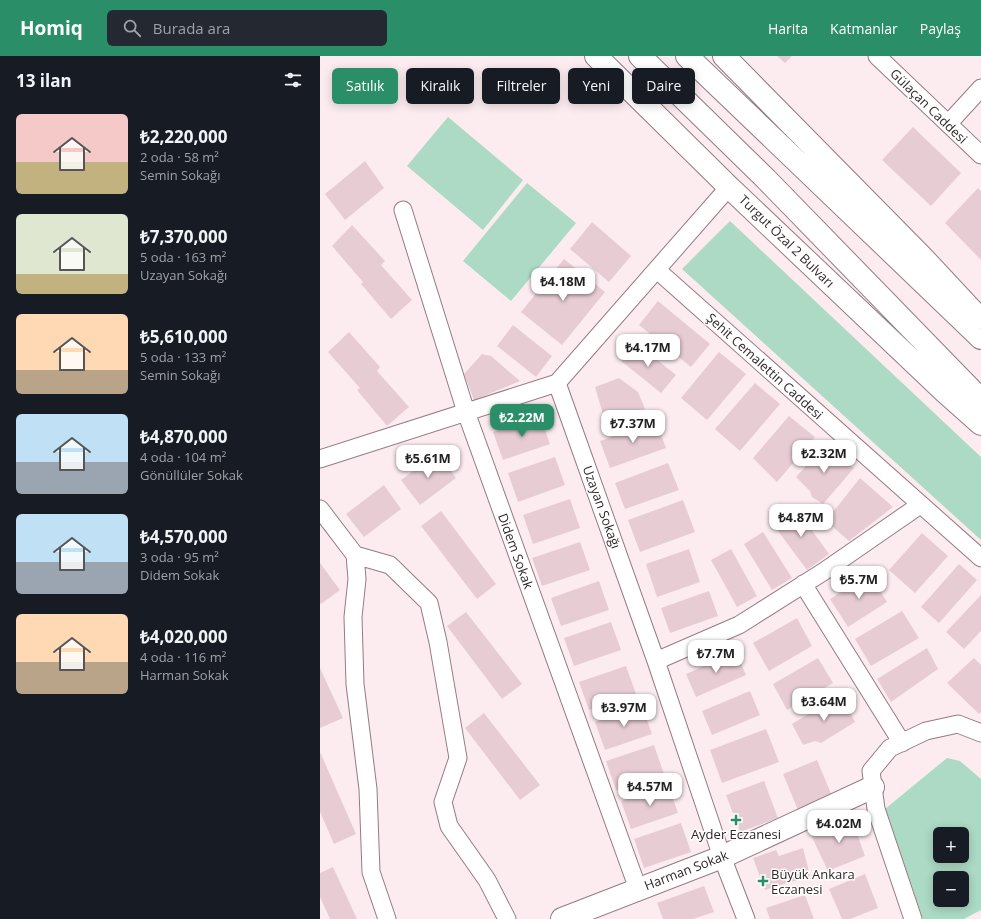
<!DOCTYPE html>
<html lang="tr">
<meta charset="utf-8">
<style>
body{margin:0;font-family:"Open Sans",sans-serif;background:#242831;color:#f1f3f6;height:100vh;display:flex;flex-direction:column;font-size:15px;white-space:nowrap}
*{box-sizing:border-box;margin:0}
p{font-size:13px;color:#9ea1a6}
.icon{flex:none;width:22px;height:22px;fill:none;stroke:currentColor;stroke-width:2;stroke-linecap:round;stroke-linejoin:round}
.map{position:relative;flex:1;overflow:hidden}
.details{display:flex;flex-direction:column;background:#171b24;width:320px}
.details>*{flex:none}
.guide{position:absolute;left:12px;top:12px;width:380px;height:36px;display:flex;gap:8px}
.controls{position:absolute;left:613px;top:771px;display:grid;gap:8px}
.controls a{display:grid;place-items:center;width:36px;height:36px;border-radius:6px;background:#171b24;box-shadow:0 2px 10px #0003;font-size:20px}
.price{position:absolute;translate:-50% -34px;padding:0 9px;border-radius:8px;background:#fff;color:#222;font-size:13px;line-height:26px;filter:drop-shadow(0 1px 2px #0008)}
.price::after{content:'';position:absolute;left:50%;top:24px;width:12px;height:9px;margin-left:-6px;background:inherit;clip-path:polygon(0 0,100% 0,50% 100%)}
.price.selected{background:#2a8e69;color:#fff}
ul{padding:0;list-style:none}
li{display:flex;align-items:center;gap:12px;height:100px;padding:0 16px}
li span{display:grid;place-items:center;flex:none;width:112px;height:80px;border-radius:6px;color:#555}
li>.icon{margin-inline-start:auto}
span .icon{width:48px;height:48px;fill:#fffc;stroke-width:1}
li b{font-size:17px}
h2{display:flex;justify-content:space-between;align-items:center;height:48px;padding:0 16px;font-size:17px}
.chip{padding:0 14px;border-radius:6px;background:#171b24;box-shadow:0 2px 10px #0003;font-size:14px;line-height:36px}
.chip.selected{background:#2a8e69;color:#fff}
header{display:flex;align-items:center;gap:24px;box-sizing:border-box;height:56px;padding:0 20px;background:#2a8e69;color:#fff}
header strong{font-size:19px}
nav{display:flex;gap:22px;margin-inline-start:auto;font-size:14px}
.search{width:280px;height:36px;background:#242831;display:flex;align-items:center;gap:10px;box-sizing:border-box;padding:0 14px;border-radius:6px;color:#9ea1a6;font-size:15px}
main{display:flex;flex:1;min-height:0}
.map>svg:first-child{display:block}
</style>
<header>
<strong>Homiq</strong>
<div class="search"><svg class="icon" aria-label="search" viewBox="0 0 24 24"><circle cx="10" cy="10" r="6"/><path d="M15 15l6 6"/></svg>Burada ara</div>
<nav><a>Harita</a><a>Katmanlar</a><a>Paylaş</a></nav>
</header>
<main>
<section class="details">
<h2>13 ilan<svg class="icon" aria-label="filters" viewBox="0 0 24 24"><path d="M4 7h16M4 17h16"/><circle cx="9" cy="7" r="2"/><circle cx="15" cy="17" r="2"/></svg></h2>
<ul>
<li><span style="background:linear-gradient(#f6c9c9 60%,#c2b280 0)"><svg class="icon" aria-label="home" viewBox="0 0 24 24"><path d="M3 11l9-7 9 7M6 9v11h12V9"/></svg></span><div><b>₺2,220,000</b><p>2 oda · 58 m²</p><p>Semin Sokağı</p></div></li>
<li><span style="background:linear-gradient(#dfe7d0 75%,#c2b280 0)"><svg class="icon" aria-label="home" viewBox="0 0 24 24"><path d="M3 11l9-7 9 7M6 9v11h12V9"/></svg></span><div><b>₺7,370,000</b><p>5 oda · 163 m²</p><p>Uzayan Sokağı</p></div></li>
<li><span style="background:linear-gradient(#ffd9b3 70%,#b9a48a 0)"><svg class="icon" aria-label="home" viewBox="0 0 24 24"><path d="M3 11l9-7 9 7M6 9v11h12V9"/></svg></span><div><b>₺5,610,000</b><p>5 oda · 133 m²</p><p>Semin Sokağı</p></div></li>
<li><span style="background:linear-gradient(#bfe0f5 60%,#9aa5b1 0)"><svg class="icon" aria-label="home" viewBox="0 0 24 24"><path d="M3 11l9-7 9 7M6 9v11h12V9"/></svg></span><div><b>₺4,870,000</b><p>4 oda · 104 m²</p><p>Gönüllüler Sokak</p></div></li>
<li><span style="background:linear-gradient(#bfe0f5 60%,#9aa5b1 0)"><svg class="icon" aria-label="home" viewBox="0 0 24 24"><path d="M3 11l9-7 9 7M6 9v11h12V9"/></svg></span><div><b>₺4,570,000</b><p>3 oda · 95 m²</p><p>Didem Sokak</p></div></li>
<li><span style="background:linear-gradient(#ffd9b3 60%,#b9a48a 0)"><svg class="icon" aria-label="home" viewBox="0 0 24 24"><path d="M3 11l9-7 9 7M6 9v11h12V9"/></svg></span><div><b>₺4,020,000</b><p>4 oda · 116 m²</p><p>Harman Sokak</p></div></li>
</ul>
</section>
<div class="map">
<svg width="661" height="863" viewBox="0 0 661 863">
<rect width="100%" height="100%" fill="#fcecf0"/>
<path fill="#acdac4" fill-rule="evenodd" d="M 128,61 L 203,124 L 163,174 L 87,110 Z
M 207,127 L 256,167 L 191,245 L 143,205 Z
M 410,165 L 661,401 L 661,484 L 362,213 Z
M 627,702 L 640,705 L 661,723 L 661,854 L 644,863 L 603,863 L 565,753 ZM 620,778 L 642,778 L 642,800 L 620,800 ZM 620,822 L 642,822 L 642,844 L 620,844 Z"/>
<path fill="#e7cdd3" d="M 457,0 L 472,0 L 465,7 Z
M 593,71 L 641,117 L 611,150 L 562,104 Z
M 45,105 L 64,132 L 25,164 L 5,138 Z
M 658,132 L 661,135 L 661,204 L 625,167 Z
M 272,166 L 311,200 L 289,226 L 250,193 Z
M 32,169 L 65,205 L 61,209 L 92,244 L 71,263 L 41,228 L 43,226 L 12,190 Z
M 244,203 L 285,236 L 242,289 L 201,256 Z
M 338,245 L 390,288 L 371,311 L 319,269 Z
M 193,269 L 232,300 L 216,321 L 177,290 Z
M 29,276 L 60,311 L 57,315 L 89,351 L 67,370 L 37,334 L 40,332 L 8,296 Z
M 315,286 L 356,319 L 341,337 L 301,305 Z
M 399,296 L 426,318 L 387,364 L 361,342 Z
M 162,298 L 171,300 L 200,325 L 154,344 L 144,318 Z
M 299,322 L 318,336 L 325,353 L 285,365 L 275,331 Z
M 435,327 L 460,348 L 420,395 L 395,373 Z
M 220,360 L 230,388 L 183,404 L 173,376 Z
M 469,360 L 495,381 L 457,426 L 433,402 Z
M 336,365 L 346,392 L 290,412 L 280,385 Z
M 504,390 L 534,412 L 503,448 L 492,441 L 490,435 L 476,421 Z
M 117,397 L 136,422 L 100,449 L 81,424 Z
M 235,401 L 245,429 L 198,446 L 188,417 Z
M 348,407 L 359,434 L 305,453 L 295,427 Z
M 540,422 L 573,451 L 529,485 L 506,465 Z
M 64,429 L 81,453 L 44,481 L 26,458 Z
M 250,443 L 260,472 L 213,488 L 203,459 Z
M 363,444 L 375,476 L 320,496 L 308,464 Z
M 475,451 L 509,498 L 487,514 L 452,467 Z
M 121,455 L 176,528 L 157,543 L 101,470 Z
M 443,476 L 472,522 L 452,534 L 424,488 Z
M 602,477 L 628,500 L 595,537 L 569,514 Z
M 260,486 L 270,514 L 222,530 L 212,502 Z
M 369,493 L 380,526 L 337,541 L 326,508 Z
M 411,493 L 437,540 L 417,551 L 391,504 Z
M 0,507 L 20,534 L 1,548 L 0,547 Z
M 639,508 L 657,524 L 619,567 L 601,551 Z
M 550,518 L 567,546 L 528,571 L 510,543 Z
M 279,525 L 289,554 L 241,570 L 231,542 Z
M 389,535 L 398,560 L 350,577 L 341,552 Z
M 661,539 L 661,575 L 644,593 L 626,576 Z
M 582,555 L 599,582 L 551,610 L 535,583 Z
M 146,556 L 202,628 L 182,643 L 127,570 Z
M 477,562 L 492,590 L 449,615 L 433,587 Z
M 291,566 L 301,594 L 254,610 L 244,582 Z
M 607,592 L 618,613 L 571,646 L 557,623 Z
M 416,596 L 426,619 L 376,641 L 366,618 Z
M 498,602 L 513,627 L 467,654 L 453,628 Z
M 654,602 L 661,609 L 661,656 L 659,658 L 627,627 Z
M 306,610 L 316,638 L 269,654 L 259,626 Z
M 0,612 L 23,662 L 0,672 Z
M 430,635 L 440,659 L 392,679 L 382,655 Z
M 521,638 L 535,666 L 501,687 L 495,685 L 483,689 L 472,668 Z
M 322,650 L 332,678 L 285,694 L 275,666 Z
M 164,657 L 220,729 L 200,744 L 145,672 Z
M 446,673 L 459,706 L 402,727 L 390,694 Z
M 334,689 L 344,718 L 296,734 L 286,705 Z
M 0,696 L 36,778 L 14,788 L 0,756 Z
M 497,704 L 512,740 L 478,754 L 463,718 Z
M 444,725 L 458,762 L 420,776 L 406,739 Z
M 348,729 L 358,757 L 311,773 L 301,745 Z
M 531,761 L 545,800 L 508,815 L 491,779 Z
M 361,767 L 371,796 L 324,812 L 314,783 Z
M 483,792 L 490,820 L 445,834 L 433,802 L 456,794 L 459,800 Z
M 13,811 L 37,863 L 10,863 L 0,841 L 0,817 Z
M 545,818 L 558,852 L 530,863 L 522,863 L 509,833 Z
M 384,830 L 394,856 L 373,863 L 343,863 L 337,847 Z
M 485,839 L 494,863 L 450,863 L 446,852 Z"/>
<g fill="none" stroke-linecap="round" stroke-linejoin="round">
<defs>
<path id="street" d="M 557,0 L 661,99
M 628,68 L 661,32
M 83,154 L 146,356 L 318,833
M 337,214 L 661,502
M 237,327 L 336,605 L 402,801 L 426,863
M 237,327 L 409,131
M 0,403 L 237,327
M 0,453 L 35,499 L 37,523 L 33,561 L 35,628 L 48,733 L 51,816 L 67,863
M 35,499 L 70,509 L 109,547 L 118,586 L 138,702 L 123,746 L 129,770 L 167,824 L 187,863
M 483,528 L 582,687
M 336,605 L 419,569 L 503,516 L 600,449
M 593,863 L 556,753 L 551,715 L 570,692 L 606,675 L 638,668 L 661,677"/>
<path id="secondary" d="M 242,863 L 402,801 L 553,731"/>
<path id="highway" d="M 276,0 L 409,131 L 625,336 L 661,368
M 320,0 L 446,123 L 661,344
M 367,0 L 661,282
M 404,0 L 604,203 L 659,262"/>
</defs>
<use href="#street" stroke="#937c82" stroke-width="19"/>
<use href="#secondary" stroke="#937c82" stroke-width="24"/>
<use href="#highway" stroke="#937c82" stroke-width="24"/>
<use href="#street" stroke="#fff" stroke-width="17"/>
<use href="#secondary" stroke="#fff" stroke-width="22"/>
<use href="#highway" stroke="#fff" stroke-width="22"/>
</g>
<g fill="#2a8e69" stroke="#fff" stroke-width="1.5">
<path d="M414 758h4v4h4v4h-4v4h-4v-4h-4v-4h4z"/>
<path d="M441 819h4v4h4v4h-4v4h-4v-4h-4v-4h4z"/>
</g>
<g text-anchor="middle" stroke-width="3" stroke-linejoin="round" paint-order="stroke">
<g font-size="13" fill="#302628" stroke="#fff">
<text transform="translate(609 50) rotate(44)" y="5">Gülaçan Caddesi</text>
<text transform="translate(467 185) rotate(44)" y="5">Turgut Özal 2 Bulvarı</text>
<text transform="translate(445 310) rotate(42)" y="5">Şehit Cemalettin Caddesi</text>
<text transform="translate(282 451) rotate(70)" y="5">Uzayan Sokağı</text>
<text transform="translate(196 495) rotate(70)" y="5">Didem Sokak</text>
<text transform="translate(366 814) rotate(-21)" y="5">Harman Sokak</text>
</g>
<g font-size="13" fill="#302628" stroke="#fff">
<text x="416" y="783">Ayder Eczanesi</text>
<text x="451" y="823" text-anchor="start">Büyük Ankara<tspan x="451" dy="15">Eczanesi</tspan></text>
</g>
</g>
</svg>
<div class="controls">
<a>+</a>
<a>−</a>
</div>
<b class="price" style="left:243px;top:246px">₺4.18M</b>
<b class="price" style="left:328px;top:312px">₺4.17M</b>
<b class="price selected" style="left:202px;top:382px">₺2.22M</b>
<b class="price" style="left:313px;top:388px">₺7.37M</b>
<b class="price" style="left:504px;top:418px">₺2.32M</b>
<b class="price" style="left:108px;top:423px">₺5.61M</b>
<b class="price" style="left:481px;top:482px">₺4.87M</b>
<b class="price" style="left:539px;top:544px">₺5.7M</b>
<b class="price" style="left:396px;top:618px">₺7.7M</b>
<b class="price" style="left:504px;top:666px">₺3.64M</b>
<b class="price" style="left:304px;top:672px">₺3.97M</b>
<b class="price" style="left:330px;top:751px">₺4.57M</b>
<b class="price" style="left:519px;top:788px">₺4.02M</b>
<div class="guide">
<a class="chip selected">Satılık</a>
<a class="chip">Kiralık</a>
<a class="chip">Filtreler</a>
<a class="chip">Yeni</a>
<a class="chip">Daire</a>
</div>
</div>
</main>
